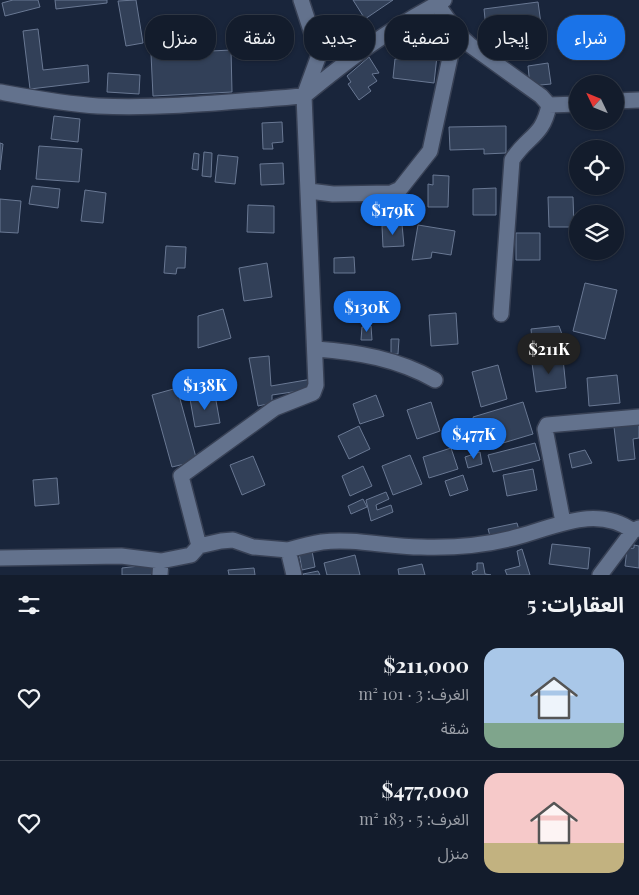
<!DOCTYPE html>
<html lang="ar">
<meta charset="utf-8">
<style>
body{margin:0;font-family:"Playfair Display","Noto Sans Arabic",serif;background:#202938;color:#f1f3f6;direction:rtl;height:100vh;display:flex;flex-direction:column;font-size:19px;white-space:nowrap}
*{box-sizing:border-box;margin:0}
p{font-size:16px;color:#9da1a9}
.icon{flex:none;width:28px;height:28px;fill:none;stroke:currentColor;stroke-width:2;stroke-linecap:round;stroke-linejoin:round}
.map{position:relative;height:575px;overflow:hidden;direction:ltr}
.details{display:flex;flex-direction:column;background:#131c2c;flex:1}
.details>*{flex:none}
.hud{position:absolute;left:15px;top:15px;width:610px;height:45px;direction:rtl;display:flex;gap:10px}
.needle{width:32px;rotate:313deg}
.controls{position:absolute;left:569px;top:75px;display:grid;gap:10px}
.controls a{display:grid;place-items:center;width:55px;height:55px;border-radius:50%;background:#131c2c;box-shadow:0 1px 4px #0004,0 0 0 1px #323a48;font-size:25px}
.price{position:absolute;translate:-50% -42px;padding:0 11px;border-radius:18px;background:#1a73e8;color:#fff;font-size:16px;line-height:32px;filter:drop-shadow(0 1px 2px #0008)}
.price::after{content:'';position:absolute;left:50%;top:30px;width:15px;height:11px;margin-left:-8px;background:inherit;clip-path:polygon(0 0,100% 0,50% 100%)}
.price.on{background:#222;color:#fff}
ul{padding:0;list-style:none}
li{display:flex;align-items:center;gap:15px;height:125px;padding:0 15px}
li+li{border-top:1px solid #323a48}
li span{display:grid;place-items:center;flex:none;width:140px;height:100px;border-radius:15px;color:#555}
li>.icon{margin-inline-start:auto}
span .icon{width:60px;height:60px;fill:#fffc;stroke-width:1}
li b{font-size:21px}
h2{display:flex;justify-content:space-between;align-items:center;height:60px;padding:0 15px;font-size:21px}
.pill{padding:0 18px;border-radius:20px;background:#131c2c;box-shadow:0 1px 4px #0004,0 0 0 1px #323a48;font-size:18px;line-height:45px}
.pill.on{background:#1a73e8;color:#fff}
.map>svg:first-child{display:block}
</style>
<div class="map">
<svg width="639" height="575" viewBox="0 0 639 575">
<rect width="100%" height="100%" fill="#19253b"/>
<path fill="#324058" stroke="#697893" d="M 13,0 L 38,0 L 40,7 L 5,16 L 2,3 Z
M 55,0 L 107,0 L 107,3 L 56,9 Z
M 136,0 L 143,43 L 126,46 L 118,1 Z
M 353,0 L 393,0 L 365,19 Z
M 538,2 L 542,31 L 487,38 L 484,9 Z
M 38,29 L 43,70 L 88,65 L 89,82 L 30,89 L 23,31 Z
M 231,50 L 232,92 L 153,96 L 151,54 Z
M 414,53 L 437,56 L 434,83 L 393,78 L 395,59 L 410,60 Z
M 369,57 L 379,73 L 372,74 L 377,81 L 368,87 L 371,91 L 359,100 L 348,84 L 351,82 L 347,76 Z
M 548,63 L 551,84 L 530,86 L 528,66 Z
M 108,73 L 140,75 L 139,94 L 107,92 Z
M 54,116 L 80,119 L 78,142 L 51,139 Z
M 282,122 L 283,142 L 272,143 L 273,149 L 263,149 L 262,123 Z
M 506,126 L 506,153 L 484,154 L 484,149 L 450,150 L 449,127 Z
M 0,143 L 3,144 L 0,170 Z
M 39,146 L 82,149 L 79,182 L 36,179 Z
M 204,152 L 212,153 L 211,177 L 202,176 Z
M 194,153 L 199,154 L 198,170 L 192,169 Z
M 218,155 L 238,157 L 235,184 L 215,182 Z
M 283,163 L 284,184 L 261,185 L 260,164 Z
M 433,175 L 449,176 L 448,207 L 428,207 L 428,184 L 433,185 Z
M 32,186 L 60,189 L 58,208 L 29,204 Z
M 496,188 L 496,215 L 473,215 L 473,189 Z
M 85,190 L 106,193 L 103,223 L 81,221 Z
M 548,197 L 573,197 L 574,227 L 549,227 Z
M 0,199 L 21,201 L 18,233 L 0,232 Z
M 248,205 L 274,206 L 274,233 L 247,232 Z
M 402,224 L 404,246 L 383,247 L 382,226 Z
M 418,225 L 455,231 L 451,255 L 432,252 L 431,258 L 412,260 Z
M 516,233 L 540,233 L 540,260 L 516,260 Z
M 166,246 L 186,247 L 185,268 L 177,268 L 176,274 L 164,273 Z
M 354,257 L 355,273 L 334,273 L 334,258 Z
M 267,263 L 272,297 L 244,301 L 239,268 Z
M 585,283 L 617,290 L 605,339 L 573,331 Z
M 223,309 L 231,338 L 198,348 L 198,316 Z
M 456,313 L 458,344 L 431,346 L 429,315 Z
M 371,326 L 372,340 L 361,340 L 362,327 Z
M 559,326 L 567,348 L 533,351 L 531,329 Z
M 391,339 L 399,339 L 398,354 L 391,354 Z
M 269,356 L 271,386 L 312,379 L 313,389 L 272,395 L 272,403 L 258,406 L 249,358 Z
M 563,359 L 566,388 L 536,392 L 532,363 Z
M 498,365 L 507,399 L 481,407 L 472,372 Z
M 617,375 L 620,403 L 589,406 L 587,378 Z
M 177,388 L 197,461 L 172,467 L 152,395 Z
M 215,395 L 220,423 L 195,427 L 190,399 Z
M 376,395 L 384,416 L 360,424 L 353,404 Z
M 431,402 L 440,431 L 417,439 L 407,410 Z
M 523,402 L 533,434 L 483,449 L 473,417 Z
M 639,424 L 639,438 L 633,439 L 635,459 L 618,461 L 614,427 Z
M 359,426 L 370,449 L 349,459 L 338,436 Z
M 535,443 L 540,460 L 493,472 L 488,455 Z
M 451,448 L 458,469 L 429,478 L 423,457 Z
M 585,450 L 592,463 L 572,468 L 569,454 Z
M 480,452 L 482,464 L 468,468 L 465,457 Z
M 410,455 L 422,484 L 393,495 L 382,466 Z
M 253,456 L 265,485 L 242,495 L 230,465 Z
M 363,466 L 372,486 L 350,496 L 342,476 Z
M 533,469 L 537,490 L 507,496 L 503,475 Z
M 463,475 L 468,490 L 450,496 L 445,481 Z
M 57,478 L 59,504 L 35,506 L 33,480 Z
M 386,492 L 389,499 L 376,505 L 377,510 L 391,505 L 393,512 L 371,521 L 366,500 Z
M 363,499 L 367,507 L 351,514 L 348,506 Z
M 517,523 L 519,530 L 490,536 L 488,529 Z
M 552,544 L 590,548 L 588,569 L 549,564 Z
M 634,545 L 639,546 L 639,568 L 625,566 L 627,549 L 634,548 Z
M 522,549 L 530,575 L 507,575 L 505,570 L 520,566 L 517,551 Z
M 312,551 L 315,567 L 302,570 L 299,553 Z
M 355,555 L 360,575 L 327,575 L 324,563 Z
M 477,563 L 483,563 L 485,574 L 491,575 L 473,575 L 472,572 L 477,570 Z
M 155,564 L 154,575 L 122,575 L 122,568 Z
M 422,564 L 425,575 L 399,575 L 398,569 Z
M 254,568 L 255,575 L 229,575 L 228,570 Z
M 318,571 L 320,575 L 304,575 L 303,574 Z"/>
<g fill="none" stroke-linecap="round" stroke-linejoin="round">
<defs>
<path id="minor" d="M 301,0 L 319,55 L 304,96 C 349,59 385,32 437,4
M 444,0 L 437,4 L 459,35 L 470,45 L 541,96 L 549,105 C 543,137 527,136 512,160 L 501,314
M 0,92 C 33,98 65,104 98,106 C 167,109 236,101 304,96 L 316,385 L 313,393 L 275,408 L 181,476 L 199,546
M 615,101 L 639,100
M 549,105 L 578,104
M 309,191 L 333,194 L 391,193 L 400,189 L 430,151 L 451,53 L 459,35
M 316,349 C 358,352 398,359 435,380
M 563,522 L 545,429 L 547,425 L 639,417
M 0,558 L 121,556 L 161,561
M 160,575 L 161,561 L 191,555 L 199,546 L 221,541 L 233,540 L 253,547 L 288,550
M 294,575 L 288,550 C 299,547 310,544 322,542 C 354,538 388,547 421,547 C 453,548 489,545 520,536 C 557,526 597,505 633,531
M 600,575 L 633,531 L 639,528"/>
</defs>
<use href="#minor" stroke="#384155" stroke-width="18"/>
<use href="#minor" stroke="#63728d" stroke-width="15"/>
</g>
</svg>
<div class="controls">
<a><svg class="needle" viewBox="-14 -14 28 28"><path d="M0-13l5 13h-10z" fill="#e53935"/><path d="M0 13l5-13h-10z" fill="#9da1a9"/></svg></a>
<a><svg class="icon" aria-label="locate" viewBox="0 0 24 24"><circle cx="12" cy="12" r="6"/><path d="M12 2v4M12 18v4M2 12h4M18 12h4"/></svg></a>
<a><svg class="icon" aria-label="layers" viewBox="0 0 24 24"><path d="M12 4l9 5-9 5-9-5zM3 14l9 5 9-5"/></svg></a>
</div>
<b class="price" style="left:393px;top:236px">$179K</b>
<b class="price" style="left:367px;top:333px">$130K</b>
<b class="price on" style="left:549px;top:375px">$211K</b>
<b class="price" style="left:205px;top:411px">$138K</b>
<b class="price" style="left:474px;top:460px">$477K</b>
<div class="hud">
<a class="pill on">شراء</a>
<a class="pill">إيجار</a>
<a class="pill">تصفية</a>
<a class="pill">جديد</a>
<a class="pill">شقة</a>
<a class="pill">منزل</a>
</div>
</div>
<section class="details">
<h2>العقارات: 5<svg class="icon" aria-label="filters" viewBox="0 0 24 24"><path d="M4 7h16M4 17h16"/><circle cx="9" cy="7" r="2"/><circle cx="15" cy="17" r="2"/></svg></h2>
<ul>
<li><span style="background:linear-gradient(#a9c7e8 75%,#7fa58c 0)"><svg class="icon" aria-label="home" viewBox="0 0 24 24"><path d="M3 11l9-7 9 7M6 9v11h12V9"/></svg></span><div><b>$211,000</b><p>الغرف: 3 · 101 m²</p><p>شقة</p></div><svg class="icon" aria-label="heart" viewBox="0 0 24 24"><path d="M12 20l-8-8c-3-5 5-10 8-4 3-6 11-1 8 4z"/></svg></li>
<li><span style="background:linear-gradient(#f6c9c9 70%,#c2b280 0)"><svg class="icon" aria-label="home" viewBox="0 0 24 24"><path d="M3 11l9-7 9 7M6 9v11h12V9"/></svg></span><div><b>$477,000</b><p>الغرف: 5 · 183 m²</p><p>منزل</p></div><svg class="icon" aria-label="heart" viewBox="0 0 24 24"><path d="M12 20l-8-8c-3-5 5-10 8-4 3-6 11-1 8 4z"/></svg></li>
</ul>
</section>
